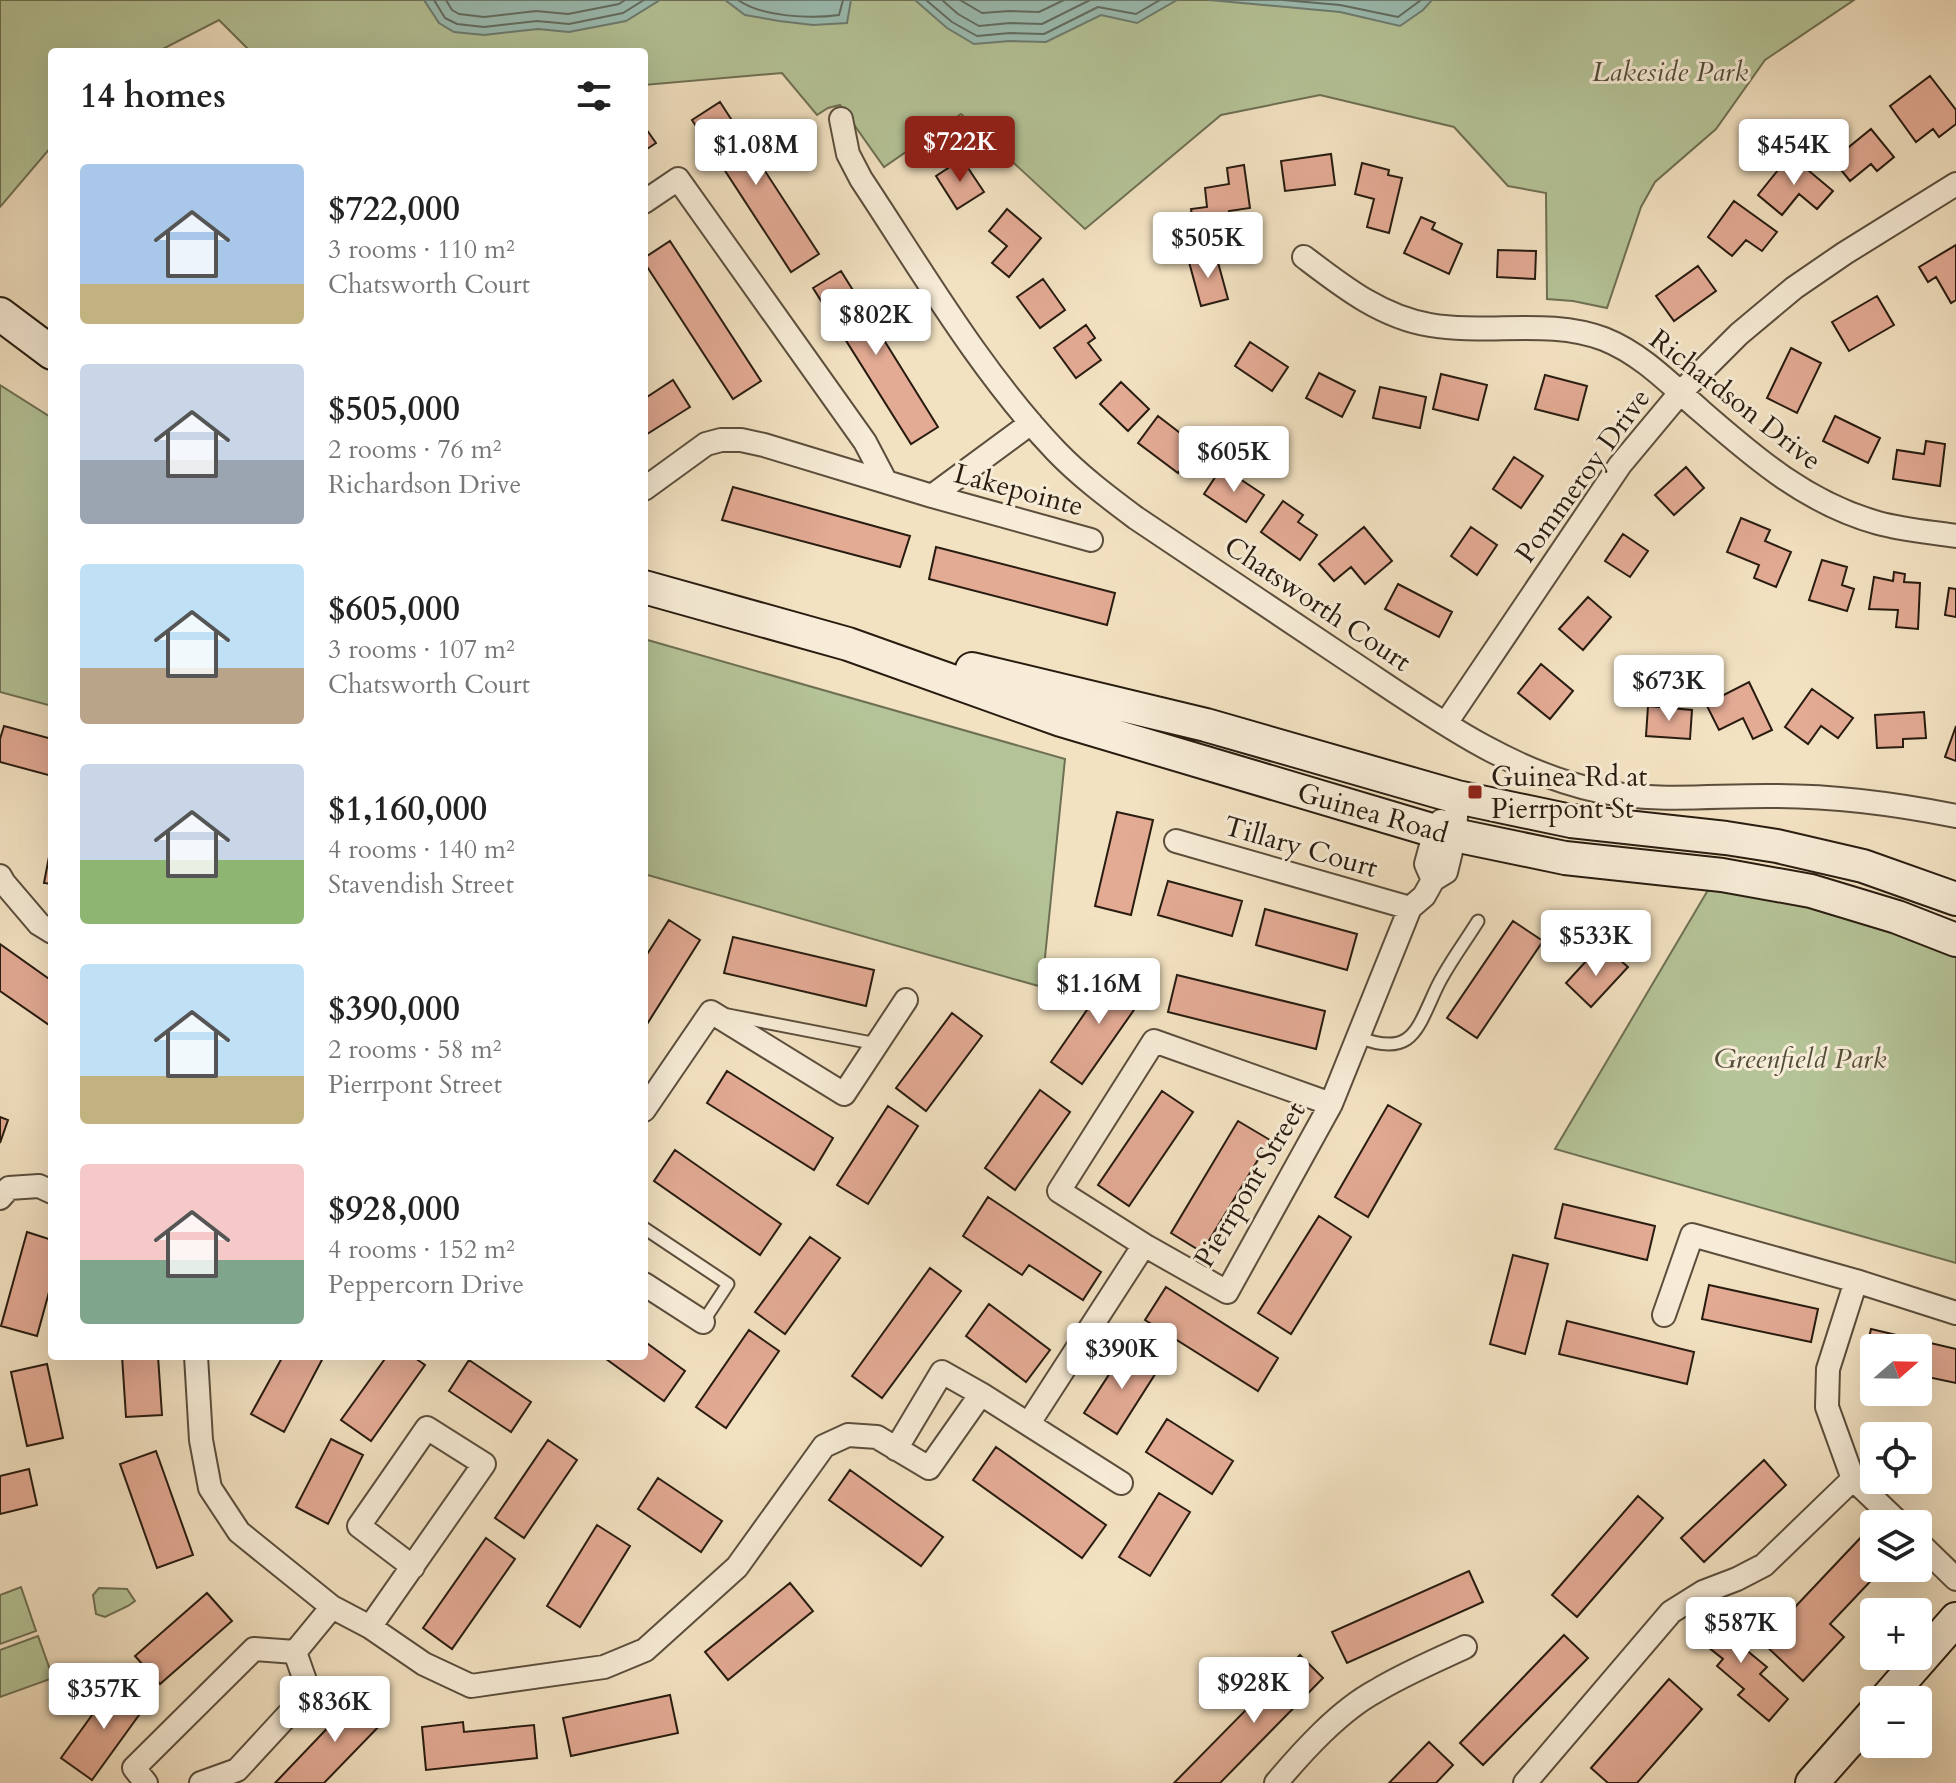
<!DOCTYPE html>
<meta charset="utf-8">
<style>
body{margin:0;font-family:Cardo,serif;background:#f6f6f6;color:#222;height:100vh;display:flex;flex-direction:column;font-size:30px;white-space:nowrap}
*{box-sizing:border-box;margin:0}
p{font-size:26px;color:#767676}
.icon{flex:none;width:44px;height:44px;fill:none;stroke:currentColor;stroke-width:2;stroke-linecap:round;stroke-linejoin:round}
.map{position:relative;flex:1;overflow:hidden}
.side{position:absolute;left:48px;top:48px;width:600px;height:1312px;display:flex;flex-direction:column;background:#fff;border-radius:8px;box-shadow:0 8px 32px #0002}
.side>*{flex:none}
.needle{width:52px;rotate:70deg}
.fabs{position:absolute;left:1860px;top:1334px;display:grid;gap:16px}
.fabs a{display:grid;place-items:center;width:72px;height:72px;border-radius:8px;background:#fff;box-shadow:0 8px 32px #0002;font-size:40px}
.price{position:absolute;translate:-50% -68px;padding:0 18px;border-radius:8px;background:#fff;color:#222;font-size:26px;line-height:52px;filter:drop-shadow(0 2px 4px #0008)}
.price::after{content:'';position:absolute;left:50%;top:48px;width:24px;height:18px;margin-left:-12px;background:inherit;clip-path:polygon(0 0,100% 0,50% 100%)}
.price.selected{background:#8f2418;color:#fff}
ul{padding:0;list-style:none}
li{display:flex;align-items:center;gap:24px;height:200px;padding:0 32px}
li span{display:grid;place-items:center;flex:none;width:224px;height:160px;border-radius:8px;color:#555}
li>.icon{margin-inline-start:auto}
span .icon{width:96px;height:96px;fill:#fffc;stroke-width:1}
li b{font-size:34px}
h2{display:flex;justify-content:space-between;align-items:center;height:96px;padding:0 32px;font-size:34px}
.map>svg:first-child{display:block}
</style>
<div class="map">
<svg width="1956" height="1783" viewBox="0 0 1956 1783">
<rect width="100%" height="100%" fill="#f3e2c2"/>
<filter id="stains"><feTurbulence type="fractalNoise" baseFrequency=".0025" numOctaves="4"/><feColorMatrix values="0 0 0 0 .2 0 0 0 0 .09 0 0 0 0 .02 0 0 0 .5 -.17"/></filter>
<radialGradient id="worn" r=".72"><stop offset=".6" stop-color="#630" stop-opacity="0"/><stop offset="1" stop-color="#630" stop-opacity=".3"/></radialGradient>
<path fill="#b5c498" stroke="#6e7054" stroke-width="2" d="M 0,0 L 1854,0 L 1765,60 L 1716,129 L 1655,182 L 1641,207 L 1607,308 L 1573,301 L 1547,299 L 1546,193 L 1508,186 L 1454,127 L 1320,95 L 1221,115 L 1085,229 L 961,114 L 884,167 L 840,105 L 828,108 L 817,115 L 782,73 L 644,85 L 644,52 L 251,52 L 219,20 L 157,52 L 52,52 L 52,146 L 0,207 Z
M 0,385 L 52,418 L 52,706 L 0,692 Z
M 644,639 L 1065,759 L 1042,987 L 644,874 Z
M 1708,890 L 1777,897 L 1956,948 L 1956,1263 L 1555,1149 Z
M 21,1587 L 36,1631 L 0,1644 L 0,1595 Z
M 99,1588 L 127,1589 L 135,1601 L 128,1606 L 105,1617 L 96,1614 L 93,1595 Z
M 38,1636 L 53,1678 L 0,1697 L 0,1650 Z"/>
<path fill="#9bbeb4" stroke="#6d7d72" stroke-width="2" d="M 424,0 L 660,0 L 626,21 L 569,32 L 538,29 L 484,35 L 454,32 L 439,23 Z
M 725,0 L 851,0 L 847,23 L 813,25 L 779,21 L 745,15 Z
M 915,0 L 1177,0 L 1137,23 L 1101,15 L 1046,42 L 1010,41 L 974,44 L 947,28 Z
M 1209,0 L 1432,0 L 1423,10 L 1400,26 L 1340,12 Z"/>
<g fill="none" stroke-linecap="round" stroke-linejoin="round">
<path stroke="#626d62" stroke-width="2" d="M 434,0 L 445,18 L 457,24 L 484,27 L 537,21 L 569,24 L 623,13 L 644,0
M 446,0 L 452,10 L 459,14 L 484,17 L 536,11 L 568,14 L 619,4 L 625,0
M 738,0 C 762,17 810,19 839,15 L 843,0
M 926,0 L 952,22 L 977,36 L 1010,33 L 1044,34 L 1098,7 L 1136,14 L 1160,0
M 942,0 L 958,14 L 979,26 L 1010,23 L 1042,24 L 1090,0
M 960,0 L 982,13 L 1009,11 L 1039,12 L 1064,0
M 1283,0 L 1340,5 L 1398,17 L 1421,0"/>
</g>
<path fill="#e3aa94" stroke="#281c10" stroke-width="2" d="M 1930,76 L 1956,110 L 1956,124 L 1939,137 L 1933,129 L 1916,142 L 1890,106 Z
M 720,102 L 819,254 L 791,272 L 692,120 Z
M 644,126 L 656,143 L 644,151 Z
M 1871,129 L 1894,157 L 1877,171 L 1871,164 L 1850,181 L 1833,160 Z
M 1331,154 L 1335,185 L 1285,191 L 1281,161 Z
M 1790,155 L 1833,191 L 1817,209 L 1799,194 L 1782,215 L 1758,195 Z
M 962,159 L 984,192 L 957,209 L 936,176 Z
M 1362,163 L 1389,170 L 1388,175 L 1402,178 L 1389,233 L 1367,227 L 1374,199 L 1355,194 Z
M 1244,165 L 1250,208 L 1229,211 L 1232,231 L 1195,237 L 1191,209 L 1207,207 L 1205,188 L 1229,184 L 1227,168 Z
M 1734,201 L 1777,232 L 1762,251 L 1746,240 L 1732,256 L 1708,237 Z
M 1007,209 L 1041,238 L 1009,277 L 992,263 L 1007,246 L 989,231 Z
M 1421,217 L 1435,223 L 1432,229 L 1462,244 L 1449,274 L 1404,253 Z
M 670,241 L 761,381 L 733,399 L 644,262 L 644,258 Z
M 1956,245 L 1956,300 L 1951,303 L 1936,277 L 1928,282 L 1919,267 Z
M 1498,250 L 1536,251 L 1535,279 L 1497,277 Z
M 1216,255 L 1228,299 L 1201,306 L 1189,262 Z
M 1698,266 L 1716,291 L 1674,321 L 1656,296 Z
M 841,271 L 938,427 L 911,444 L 813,288 Z
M 1043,279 L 1065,310 L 1040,328 L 1017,297 Z
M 1877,296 L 1894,325 L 1849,351 L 1832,322 Z
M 1086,325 L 1095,338 L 1088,343 L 1101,360 L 1076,378 L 1054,348 Z
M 1250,342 L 1288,367 L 1272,391 L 1235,366 Z
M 1791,348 L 1821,363 L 1797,413 L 1767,398 Z
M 1319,373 L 1355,391 L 1342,417 L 1306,398 Z
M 1441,374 L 1487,385 L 1478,420 L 1433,409 Z
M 1545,375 L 1587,386 L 1578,420 L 1535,409 Z
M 673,380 L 690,407 L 644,436 L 644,399 Z
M 1121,382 L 1149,409 L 1128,431 L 1100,404 Z
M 1380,387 L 1426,397 L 1420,428 L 1373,418 Z
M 1158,416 L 1197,446 L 1178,473 L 1138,443 Z
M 1835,416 L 1880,438 L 1868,463 L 1823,441 Z
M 1926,441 L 1945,444 L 1940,486 L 1893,479 L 1897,450 L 1924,454 Z
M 1514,457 L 1543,476 L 1521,508 L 1493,489 Z
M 1222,467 L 1264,495 L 1246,522 L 1204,494 Z
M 1686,467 L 1704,488 L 1674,515 L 1655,495 Z
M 733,487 L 910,536 L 900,567 L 722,520 Z
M 1283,501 L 1303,515 L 1298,522 L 1317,535 L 1300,560 L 1261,532 Z
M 1741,518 L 1770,530 L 1765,541 L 1791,552 L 1776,587 L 1754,578 L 1759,565 L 1727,552 Z
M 1364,527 L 1392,561 L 1365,584 L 1351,567 L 1334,581 L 1319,564 Z
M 1471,527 L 1497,545 L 1477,575 L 1451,556 Z
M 1623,534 L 1648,551 L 1630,577 L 1605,561 Z
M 936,547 L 1115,593 L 1107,625 L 929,579 Z
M 1822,560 L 1847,567 L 1842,585 L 1854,589 L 1847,611 L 1809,600 Z
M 1894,572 L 1905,574 L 1904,582 L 1920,583 L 1918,629 L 1896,627 L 1898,610 L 1869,609 L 1874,577 L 1893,581 Z
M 1398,584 L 1452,612 L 1439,637 L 1385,609 Z
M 1949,588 L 1956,589 L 1956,617 L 1945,615 Z
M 1588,597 L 1611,617 L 1583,650 L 1559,629 Z
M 1541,664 L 1573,691 L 1550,719 L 1518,693 Z
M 1749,682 L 1772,730 L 1753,739 L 1743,718 L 1719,730 L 1706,704 Z
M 1812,689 L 1853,718 L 1838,738 L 1821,726 L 1808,744 L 1785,727 Z
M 1648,706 L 1692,710 L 1690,739 L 1646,736 Z
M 1924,712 L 1926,738 L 1903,739 L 1903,747 L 1877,748 L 1875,715 Z
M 4,726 L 52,739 L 52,776 L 0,762 L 0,739 Z
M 1956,726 L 1956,761 L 1945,757 Z
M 1117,812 L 1153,820 L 1131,915 L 1095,906 Z
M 52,841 L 52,884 L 44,883 Z
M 1168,881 L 1242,901 L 1232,936 L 1158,915 Z
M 1265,909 L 1357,934 L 1347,970 L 1256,945 Z
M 669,920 L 700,940 L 644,1029 L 644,959 Z
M 1513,921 L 1543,941 L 1477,1038 L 1447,1018 Z
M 733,937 L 874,970 L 866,1006 L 724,973 Z
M 0,944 L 52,981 L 52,1027 L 0,991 Z
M 1612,953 L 1628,967 L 1591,1007 L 1566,983 L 1589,958 L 1599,967 Z
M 1116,968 L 1148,990 L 1082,1084 L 1051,1062 Z
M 1177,975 L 1325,1011 L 1316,1049 L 1168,1012 Z
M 952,1013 L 982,1036 L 926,1111 L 896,1088 Z
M 727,1071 L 833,1138 L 814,1170 L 707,1103 Z
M 1040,1090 L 1070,1112 L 1015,1190 L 985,1168 Z
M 1162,1091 L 1193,1112 L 1129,1206 L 1098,1185 Z
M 1388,1105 L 1421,1124 L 1368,1217 L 1335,1197 Z
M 888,1106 L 918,1126 L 868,1204 L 837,1185 Z
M 0,1117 L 8,1120 L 0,1143 Z
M 1238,1121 L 1270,1140 L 1202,1252 L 1171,1233 Z
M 675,1150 L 781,1224 L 760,1255 L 654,1181 Z
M 988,1197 L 1101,1272 L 1083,1300 L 1029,1265 L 1022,1275 L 963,1236 Z
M 1563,1204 L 1655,1226 L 1647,1260 L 1555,1238 Z
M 1319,1216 L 1351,1237 L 1291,1334 L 1258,1313 Z
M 27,1232 L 52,1240 L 52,1281 L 37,1336 L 1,1326 Z
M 810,1237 L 840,1258 L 785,1334 L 755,1312 Z
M 1513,1255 L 1548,1264 L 1525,1354 L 1490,1344 Z
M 930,1268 L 961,1291 L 882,1398 L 852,1376 Z
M 1709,1285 L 1818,1309 L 1811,1342 L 1702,1319 Z
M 1166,1287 L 1278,1358 L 1258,1391 L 1145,1320 Z
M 989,1304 L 1050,1350 L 1026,1382 L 966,1336 Z
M 1567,1321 L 1694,1352 L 1687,1384 L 1559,1354 Z
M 1871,1329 L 1956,1349 L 1956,1383 L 1918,1375 L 1918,1348 L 1874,1348 L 1874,1365 L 1863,1363 Z
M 749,1330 L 779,1351 L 726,1428 L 696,1407 Z
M 644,1341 L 685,1371 L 664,1401 L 602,1356 L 644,1356 Z
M 1127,1347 L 1159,1368 L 1117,1434 L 1084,1413 Z
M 122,1356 L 158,1356 L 162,1415 L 126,1417 Z
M 283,1356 L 324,1356 L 284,1432 L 251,1414 Z
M 387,1356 L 412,1356 L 425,1365 L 371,1441 L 341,1420 Z
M 469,1360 L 531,1402 L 511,1432 L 449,1391 Z
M 47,1364 L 63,1438 L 27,1446 L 11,1372 Z
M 1167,1419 L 1233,1461 L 1212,1494 L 1146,1452 Z
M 331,1439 L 363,1455 L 328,1524 L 296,1507 Z
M 548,1440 L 577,1460 L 524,1538 L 495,1518 Z
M 996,1447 L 1106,1525 L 1082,1558 L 973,1480 Z
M 156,1451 L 193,1555 L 157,1568 L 120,1464 Z
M 1764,1460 L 1786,1485 L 1704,1562 L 1681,1538 Z
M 29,1469 L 37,1505 L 0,1514 L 0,1476 Z
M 850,1470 L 943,1537 L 921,1566 L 829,1500 Z
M 658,1478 L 722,1521 L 701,1552 L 638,1509 Z
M 1159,1493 L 1190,1512 L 1150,1576 L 1119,1557 Z
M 1638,1496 L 1663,1518 L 1577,1617 L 1552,1595 Z
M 597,1525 L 630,1546 L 580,1627 L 547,1606 Z
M 1865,1533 L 1874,1541 L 1874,1568 L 1883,1568 L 1830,1624 L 1844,1637 L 1803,1681 L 1762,1642 Z
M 486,1538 L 515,1559 L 452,1649 L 423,1628 Z
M 1469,1571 L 1483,1602 L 1347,1663 L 1332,1632 Z
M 790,1583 L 813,1611 L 728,1680 L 705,1652 Z
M 207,1593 L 232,1621 L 160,1684 L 135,1656 Z
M 1716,1609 L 1745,1636 L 1739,1644 L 1767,1667 L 1760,1674 L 1788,1699 L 1769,1721 L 1738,1695 L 1744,1689 L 1717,1666 L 1723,1659 L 1694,1636 Z
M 1564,1635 L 1588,1658 L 1483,1765 L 1460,1743 Z
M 1300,1655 L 1323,1678 L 1220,1783 L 1174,1783 Z
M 1669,1679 L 1702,1709 L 1637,1783 L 1608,1783 L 1591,1768 Z
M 116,1682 L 147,1704 L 92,1780 L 61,1758 Z
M 360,1694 L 386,1719 L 324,1783 L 275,1783 Z
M 670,1695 L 678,1733 L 571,1756 L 563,1718 Z
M 463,1722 L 464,1732 L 534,1725 L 537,1758 L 426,1770 L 422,1727 Z
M 1429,1742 L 1453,1765 L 1436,1783 L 1389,1783 Z"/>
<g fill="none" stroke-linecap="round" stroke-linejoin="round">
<defs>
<path id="service" d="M 728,1015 L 877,1044
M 1358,1037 C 1414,1059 1417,1028 1438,985 C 1449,963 1465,942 1478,921
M 644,1228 L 728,1284 L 703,1322"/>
<path id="minor" d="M 841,119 L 848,154 L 861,179 C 922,271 980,371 1056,451 C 1080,476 1108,497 1136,518 C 1206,565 1277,612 1348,660 C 1427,712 1505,771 1599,791 C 1657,803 1717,795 1775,796 C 1836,796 1896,804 1956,816
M 644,202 L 678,179 L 865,442 L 886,482 L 932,496 L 1031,423
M 1304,257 C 1342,286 1381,317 1430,325 C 1487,335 1549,318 1604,339 C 1642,354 1671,385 1701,411 C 1756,459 1807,503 1878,523 C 1904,530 1930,532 1956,536
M 644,489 L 706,444 L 721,440 L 741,440 L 764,445 L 886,482
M 932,496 L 1091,540
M 1446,723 L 1620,465 L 1680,393 L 1739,334 L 1794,288 L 1845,253 L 1956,184
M 1176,841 L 1410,908
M 0,876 L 4,883 L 39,924 L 52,932
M 1433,880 L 1426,864 L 1435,831 L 1441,821
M 1331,1104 L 1154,1041 L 1059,1191 L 1144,1245 L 1227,1292 L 1331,1104 L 1410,908 L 1424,896 L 1433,880 L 1446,872 L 1455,835 L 1457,797
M 644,1110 L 711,1012 L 844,1094 L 906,1000
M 0,1198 L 9,1188 L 39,1186 L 52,1192
M 1856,1281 L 1828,1369 L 1827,1407 L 1853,1479 L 1900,1524
M 644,1284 L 703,1322
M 1664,1315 L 1692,1235 L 1856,1281 L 1956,1313
M 196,1356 L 201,1440 L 210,1488 L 239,1532 L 332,1607 L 370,1627 L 424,1664 L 471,1686 L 604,1667 L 645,1650 L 737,1567 L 824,1446 L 848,1435 L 877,1437 L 929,1468 L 981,1394 L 1121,1483
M 1029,1423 L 1144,1245
M 896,1449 L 942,1372 L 981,1394
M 1918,1542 L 1956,1579
M 370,1627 L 484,1464 L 427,1428 L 359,1526 L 413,1567
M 295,1652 L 332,1607
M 146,1783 L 134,1768 L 254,1649 L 295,1652
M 201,1783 L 237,1770 L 309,1692 L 295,1652
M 1276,1783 C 1303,1751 1339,1711 1376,1691 C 1404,1674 1435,1661 1465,1647
M 1525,1783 L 1671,1612 L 1703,1592 L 1737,1579 L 1764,1565 L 1853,1479"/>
<path id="secondary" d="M 0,314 L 52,353
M 644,587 L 848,644 L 1061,720 L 1435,831 L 1565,858 L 1722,875 L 1811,891 L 1897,917 L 1956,940
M 972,669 L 1206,725 L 1457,797 L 1571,821 L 1726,838 L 1777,846 L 1863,866 L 1956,899
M 1885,1700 L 1956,1619
M 1812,1783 L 1874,1713"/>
</defs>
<use href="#service" stroke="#5b4e3c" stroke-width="15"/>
<use href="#minor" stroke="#5b4e3c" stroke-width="26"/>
<use href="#secondary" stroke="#281c10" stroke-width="36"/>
<use href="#service" stroke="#f7ecd7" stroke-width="11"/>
<use href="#minor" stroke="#f7ecd7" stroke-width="22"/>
<use href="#secondary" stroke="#f7ecd7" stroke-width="32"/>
</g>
<rect fill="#8f2418" stroke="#f7ecd7" stroke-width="3" x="1467" y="784" width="16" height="16" rx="4"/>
<g text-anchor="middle" stroke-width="6" stroke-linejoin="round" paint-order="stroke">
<g font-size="28" font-style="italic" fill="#524e39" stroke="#f7ecd7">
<text x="1670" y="81">Lakeside Park</text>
<text x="1800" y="1068">Greenfield Park</text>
</g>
<g font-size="28" fill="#281c10" stroke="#f7ecd7">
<text transform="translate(1736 399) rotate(38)" y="10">Richardson Drive</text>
<text transform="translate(1582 475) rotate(-54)" y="10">Pommeroy Drive</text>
<text transform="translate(1019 489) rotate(15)" y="10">Lakepointe</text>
<text transform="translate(1318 603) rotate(34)" y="10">Chatsworth Court</text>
<text transform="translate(1373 812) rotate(16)" y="10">Guinea Road</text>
<text transform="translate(1301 846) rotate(16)" y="10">Tillary Court</text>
<text transform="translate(1249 1184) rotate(-59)" y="10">Pierrpont Street</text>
</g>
<g font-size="28" fill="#281c10" stroke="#f7ecd7" text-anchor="start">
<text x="1491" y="786">Guinea Rd at<tspan x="1491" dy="32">Pierrpont St</tspan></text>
</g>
</g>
<rect width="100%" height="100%" filter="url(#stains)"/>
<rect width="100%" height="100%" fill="url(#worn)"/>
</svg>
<div class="fabs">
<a><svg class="needle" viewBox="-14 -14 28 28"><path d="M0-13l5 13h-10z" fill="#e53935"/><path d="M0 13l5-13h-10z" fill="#767676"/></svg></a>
<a><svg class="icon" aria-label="locate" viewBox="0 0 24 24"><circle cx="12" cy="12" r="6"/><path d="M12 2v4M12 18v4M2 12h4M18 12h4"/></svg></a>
<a><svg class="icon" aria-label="layers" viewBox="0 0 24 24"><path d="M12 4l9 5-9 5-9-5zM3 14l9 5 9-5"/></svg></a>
<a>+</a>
<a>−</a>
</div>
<b class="price selected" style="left:960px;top:184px">$722K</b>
<b class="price" style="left:756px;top:187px">$1.08M</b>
<b class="price" style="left:1794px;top:187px">$454K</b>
<b class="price" style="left:1208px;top:280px">$505K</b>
<b class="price" style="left:876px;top:357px">$802K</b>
<b class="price" style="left:1234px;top:494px">$605K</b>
<b class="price" style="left:1669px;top:723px">$673K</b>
<b class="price" style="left:1596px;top:978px">$533K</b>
<b class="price" style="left:1099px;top:1026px">$1.16M</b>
<b class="price" style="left:1122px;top:1391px">$390K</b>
<b class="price" style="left:1741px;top:1665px">$587K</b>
<b class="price" style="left:1254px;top:1725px">$928K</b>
<b class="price" style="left:104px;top:1731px">$357K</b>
<b class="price" style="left:335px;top:1744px">$836K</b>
<section class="side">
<h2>14 homes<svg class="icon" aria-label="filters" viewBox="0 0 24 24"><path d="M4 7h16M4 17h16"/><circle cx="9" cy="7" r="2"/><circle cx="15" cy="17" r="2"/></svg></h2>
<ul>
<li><span style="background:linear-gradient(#a9c7e8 75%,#c2b280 0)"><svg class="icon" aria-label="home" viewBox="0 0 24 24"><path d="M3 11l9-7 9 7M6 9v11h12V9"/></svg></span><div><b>$722,000</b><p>3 rooms · 110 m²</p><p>Chatsworth Court</p></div></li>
<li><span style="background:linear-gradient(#c9d6e8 60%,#9aa5b1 0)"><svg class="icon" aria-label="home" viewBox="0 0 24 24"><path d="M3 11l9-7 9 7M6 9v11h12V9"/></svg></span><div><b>$505,000</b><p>2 rooms · 76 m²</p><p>Richardson Drive</p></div></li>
<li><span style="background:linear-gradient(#bfe0f5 65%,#b9a48a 0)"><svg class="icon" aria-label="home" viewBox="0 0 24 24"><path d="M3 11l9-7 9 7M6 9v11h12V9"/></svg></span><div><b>$605,000</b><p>3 rooms · 107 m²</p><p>Chatsworth Court</p></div></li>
<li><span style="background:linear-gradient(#c9d6e8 60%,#8fb573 0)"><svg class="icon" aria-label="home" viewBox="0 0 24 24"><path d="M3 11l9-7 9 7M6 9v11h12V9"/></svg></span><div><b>$1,160,000</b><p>4 rooms · 140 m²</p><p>Stavendish Street</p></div></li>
<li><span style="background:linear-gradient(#bfe0f5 70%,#c2b280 0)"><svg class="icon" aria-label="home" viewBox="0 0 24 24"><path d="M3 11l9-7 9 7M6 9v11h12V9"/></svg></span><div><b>$390,000</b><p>2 rooms · 58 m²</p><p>Pierrpont Street</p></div></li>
<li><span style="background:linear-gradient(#f6c9c9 60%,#7fa58c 0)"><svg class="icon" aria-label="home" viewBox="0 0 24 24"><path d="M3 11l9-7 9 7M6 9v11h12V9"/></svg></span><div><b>$928,000</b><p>4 rooms · 152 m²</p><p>Peppercorn Drive</p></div></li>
</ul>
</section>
</div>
